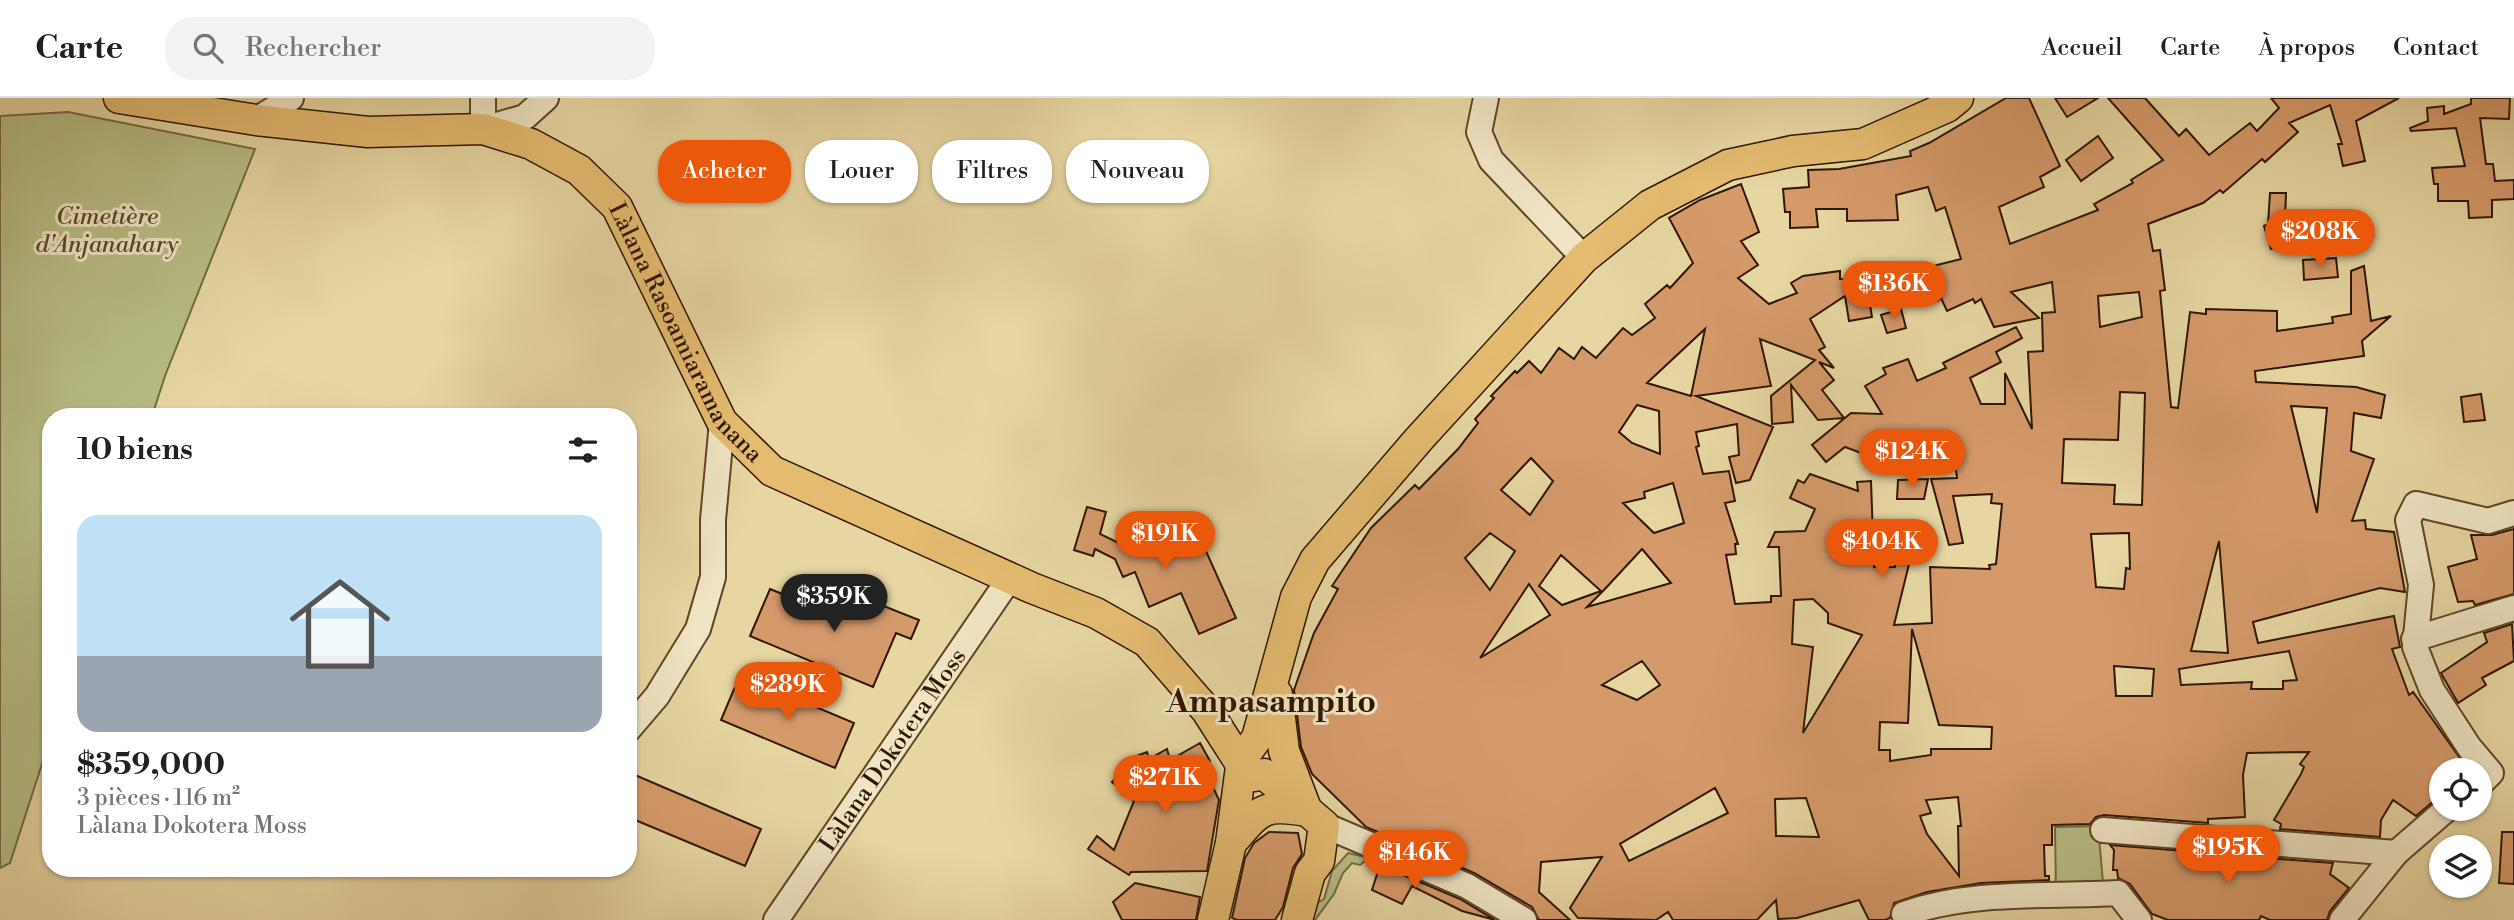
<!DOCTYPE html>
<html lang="fr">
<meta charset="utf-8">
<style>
body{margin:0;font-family:"Libre Bodoni",serif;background:#f2f2f2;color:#202124;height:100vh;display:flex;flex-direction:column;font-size:26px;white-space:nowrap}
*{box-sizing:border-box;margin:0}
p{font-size:23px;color:#757577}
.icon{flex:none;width:38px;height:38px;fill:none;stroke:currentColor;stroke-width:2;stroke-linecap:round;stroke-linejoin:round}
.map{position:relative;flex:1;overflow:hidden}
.details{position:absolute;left:42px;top:310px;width:595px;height:469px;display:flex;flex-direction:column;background:#fff;border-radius:28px;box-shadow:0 2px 5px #0004}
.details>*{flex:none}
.guide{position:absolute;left:658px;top:42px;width:665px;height:63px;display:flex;gap:14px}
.tools{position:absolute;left:2429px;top:660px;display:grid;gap:14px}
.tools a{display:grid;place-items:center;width:63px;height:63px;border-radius:50%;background:#fff;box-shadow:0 2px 5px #0004;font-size:35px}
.price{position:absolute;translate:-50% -60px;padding:0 16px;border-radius:24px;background:#ea580c;color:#fff;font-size:23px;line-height:46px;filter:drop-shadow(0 2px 4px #0008)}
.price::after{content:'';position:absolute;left:50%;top:42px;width:21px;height:16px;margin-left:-10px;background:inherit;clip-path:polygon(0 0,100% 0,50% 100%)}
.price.current{background:#222;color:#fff}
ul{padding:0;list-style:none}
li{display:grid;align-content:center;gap:14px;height:371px;padding:0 35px}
li span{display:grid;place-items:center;height:217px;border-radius:21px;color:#555}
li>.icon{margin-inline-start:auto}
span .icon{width:126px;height:126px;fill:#fffc;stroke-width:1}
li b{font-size:30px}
h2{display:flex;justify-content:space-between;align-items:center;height:84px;padding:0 35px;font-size:30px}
.tag{padding:0 24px;border-radius:28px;background:#fff;box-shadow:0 2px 5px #0004;font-size:24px;line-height:63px}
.tag.current{background:#ea580c;color:#fff}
header{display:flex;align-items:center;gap:42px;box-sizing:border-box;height:98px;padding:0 35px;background:#fff;border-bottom:2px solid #e0e0e0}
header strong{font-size:33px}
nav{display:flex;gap:38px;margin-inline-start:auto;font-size:24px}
.search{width:490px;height:63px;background:#f2f2f2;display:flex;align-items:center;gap:18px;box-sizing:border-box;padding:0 24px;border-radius:28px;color:#757577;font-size:26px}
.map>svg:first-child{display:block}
</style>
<header>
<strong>Carte</strong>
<div class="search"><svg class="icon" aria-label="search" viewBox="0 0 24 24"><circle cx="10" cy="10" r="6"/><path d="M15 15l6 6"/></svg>Rechercher</div>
<nav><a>Accueil</a><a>Carte</a><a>À propos</a><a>Contact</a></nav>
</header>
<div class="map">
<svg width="2514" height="822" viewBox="0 0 2514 822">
<rect width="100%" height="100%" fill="#e7d6a2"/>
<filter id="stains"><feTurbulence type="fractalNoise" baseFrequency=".00286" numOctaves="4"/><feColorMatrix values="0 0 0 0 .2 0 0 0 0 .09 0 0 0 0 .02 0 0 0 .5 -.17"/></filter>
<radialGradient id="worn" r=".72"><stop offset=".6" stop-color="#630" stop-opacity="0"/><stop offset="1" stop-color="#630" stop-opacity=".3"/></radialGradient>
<path fill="#b7bd84" stroke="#746a42" stroke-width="2" d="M 68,14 L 255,51 L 165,278 L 152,318 L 51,318 L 51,638 L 10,765 L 0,770 L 0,18 Z
M 2098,728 L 2104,796 L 2056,798 L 2055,729 Z
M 1348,755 L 1369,760 L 1360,767 L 1352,765 L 1343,775 L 1334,796 L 1315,822 L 1301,822 L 1312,808 L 1324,801 L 1332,773 Z"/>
<path fill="#d59a6b" stroke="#311600" stroke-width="2" fill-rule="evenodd" d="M 2006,0 L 2029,0 L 2060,68 L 2040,79 L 2044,89 L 1999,109 L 2010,146 L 2098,112 L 2094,106 L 2133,85 L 2131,82 L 2163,62 L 2108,0 L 2145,0 L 2179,38 L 2186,31 L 2209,57 L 2250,25 L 2257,33 L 2279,10 L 2271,0 L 2399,0 L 2356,23 L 2365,63 L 2343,68 L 2338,46 L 2342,46 L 2330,7 L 2289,25 L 2298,34 L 2265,64 L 2262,61 L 2223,95 L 2220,92 L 2203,105 L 2148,126 L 2153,153 L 2160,152 L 2165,192 L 2160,193 L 2171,309 L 2178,310 L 2190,214 L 2206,216 L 2206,211 L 2277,213 L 2277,233 L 2333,225 L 2332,219 L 2351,216 L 2351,173 L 2364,168 L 2371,223 L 2391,218 L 2362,243 L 2364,258 L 2255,273 L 2256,284 L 2356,289 L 2385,297 L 2381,320 L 2354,315 L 2351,353 L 2374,361 L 2352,423 L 2365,422 L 2366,431 L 2394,434 L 2405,494 L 2380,490 L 2253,524 L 2258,545 L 2394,518 L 2400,549 L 2392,551 L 2409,597 L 2413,594 L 2467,670 L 2441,672 L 2441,697 L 2416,718 L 2393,702 L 2381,722 L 2380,739 L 2280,731 L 2281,726 L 2274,722 L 2301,676 L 2304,669 L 2300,666 L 2309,654 L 2247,655 L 2243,677 L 2245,719 L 2208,721 L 2208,725 L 2104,717 L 2096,719 L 2090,726 L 2052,727 L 2052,747 L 2044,747 L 2045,778 L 2049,778 L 2049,782 L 1981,785 L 1927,794 L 1894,805 L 1890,820 L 1885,822 L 1869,822 L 1859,802 L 1797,820 L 1778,821 L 1776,802 L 1757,822 L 1673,822 L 1668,814 L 1656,822 L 1578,820 L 1570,810 L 1602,759 L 1541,764 L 1539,794 L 1570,822 L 1539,822 L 1532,809 L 1474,775 L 1366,729 L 1312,676 L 1301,649 L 1294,592 L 1314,535 L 1338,491 L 1332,488 L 1371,430 L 1415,387 L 1419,391 L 1458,351 L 1478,325 L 1475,321 L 1494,300 L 1491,298 L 1515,273 L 1517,275 L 1529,263 L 1541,275 L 1559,250 L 1574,261 L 1582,249 L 1596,260 L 1623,230 L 1632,237 L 1655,220 L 1645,206 L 1667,187 L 1670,190 L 1693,165 L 1669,120 L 1700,102 L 1741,86 L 1759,134 L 1741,143 L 1758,167 L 1738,180 L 1769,206 L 1797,195 L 1791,185 L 1803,178 L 1840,173 L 1840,181 L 1871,180 L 1866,184 L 1872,219 L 1849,223 L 1845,198 L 1810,221 L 1825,249 L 1819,252 L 1834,270 L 1819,264 L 1834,282 L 1822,292 L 1844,320 L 1818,322 L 1791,287 L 1793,324 L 1772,326 L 1771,298 L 1815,262 L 1760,241 L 1771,288 L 1696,298 L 1773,329 L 1750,382 L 1736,385 L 1729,359 L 1739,357 L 1737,326 L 1696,334 L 1699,348 L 1696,349 L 1703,376 L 1729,373 L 1735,403 L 1725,405 L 1738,446 L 1735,446 L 1736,456 L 1726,457 L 1735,506 L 1771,504 L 1771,498 L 1781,498 L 1779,449 L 1768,449 L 1775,434 L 1805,433 L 1815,411 L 1790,400 L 1798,382 L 1804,385 L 1810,376 L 1858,393 L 1857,384 L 1871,383 L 1874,469 L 1895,469 L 1896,435 L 1914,446 L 1894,527 L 1932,525 L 1930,469 L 1990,471 L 1989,467 L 1996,466 L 2002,406 L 1991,405 L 1992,396 L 1953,398 L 1963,445 L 1949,447 L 1931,381 L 1957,380 L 1952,341 L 1925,339 L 1927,376 L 1898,367 L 1899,354 L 1864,347 L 1861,355 L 1845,349 L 1826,364 L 1812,347 L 1851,315 L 1882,316 L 1865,288 L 1886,276 L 1883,270 L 1908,261 L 1917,283 L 1946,270 L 1943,265 L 2016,229 L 2022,240 L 1996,254 L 2001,264 L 1970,280 L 1981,306 L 2005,306 L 2005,275 L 2032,331 L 2028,254 L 2043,253 L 2042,215 L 2055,214 L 2052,184 L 2011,194 L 2039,220 L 1994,229 L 1981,201 L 1975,205 L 1973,201 L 1947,213 L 1941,200 L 1938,203 L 1931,194 L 1915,201 L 1906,182 L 1925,173 L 1925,170 L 1961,161 L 1945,109 L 1936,113 L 1928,89 L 1896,97 L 1898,122 L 1847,123 L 1847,111 L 1816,111 L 1818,129 L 1790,130 L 1790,114 L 1785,114 L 1783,91 L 1809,89 L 1808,72 L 1839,71 L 1911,58 L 1910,53 L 1929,45 ZM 2139,194 L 2142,219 L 2100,229 L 2098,198 ZM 1705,231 L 1691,298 L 1647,285 ZM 2120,294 L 2145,295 L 2142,407 L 2114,406 L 2115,387 L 2062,385 L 2064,341 L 2118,342 ZM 1637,307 L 1659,313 L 1660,356 L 1632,345 L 1619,334 ZM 2291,308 L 2327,310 L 2317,415 ZM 1531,360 L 1553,383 L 1530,417 L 1501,392 ZM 1673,385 L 1684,425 L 1654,435 L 1623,405 L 1645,400 L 1644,394 ZM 1490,435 L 1515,453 L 1490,492 L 1465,460 ZM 2129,435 L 2130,471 L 2126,470 L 2124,491 L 2096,489 L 2091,436 ZM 2219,443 L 2228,555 L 2191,553 ZM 1642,451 L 1671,485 L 1587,509 L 1604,492 ZM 1561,457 L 1601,493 L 1562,507 L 1539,488 ZM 1529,486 L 1550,517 L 1480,560 ZM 1813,501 L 1828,515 L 1828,525 L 1862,537 L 1803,635 L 1813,549 L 1792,546 L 1794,502 ZM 1912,531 L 1939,627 L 1992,629 L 1991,651 L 1931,651 L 1931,657 L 1890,663 L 1890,652 L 1879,652 L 1880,624 L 1908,625 ZM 2289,553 L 2297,582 L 2283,583 L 2283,591 L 2251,591 L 2252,584 L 2181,587 L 2179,571 ZM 1642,563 L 1660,587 L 1637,602 L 1602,587 ZM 2114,568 L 2154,571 L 2152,598 L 2116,598 ZM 1715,690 L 1728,715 L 1629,763 L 1620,746 ZM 1958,699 L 1961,728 L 1958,728 L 1959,778 L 1927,736 L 1920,718 L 1931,715 L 1926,702 ZM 1806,700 L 1819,739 L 1776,738 L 1775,701 Z
M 2055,0 L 2098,0 L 2067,19 Z
M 2471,0 L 2510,0 L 2509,21 L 2480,20 L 2486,66 L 2493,66 L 2495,83 L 2514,82 L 2514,101 L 2492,102 L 2492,119 L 2469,120 L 2468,103 L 2438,103 L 2438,86 L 2434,86 L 2432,70 L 2465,68 L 2456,30 L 2411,33 L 2410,30 L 2428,23 L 2427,10 L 2444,8 L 2444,16 L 2471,6 Z
M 2098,38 L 2113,60 L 2081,83 L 2066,62 Z
M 2270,95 L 2286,95 L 2284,147 L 2271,151 L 2264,128 L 2268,126 Z
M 2336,160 L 2338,179 L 2304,182 L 2303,162 Z
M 1901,211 L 1906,230 L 1887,235 L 1881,217 Z
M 2481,296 L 2485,322 L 2464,324 L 2461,299 Z
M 1928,381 L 1924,401 L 1897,401 L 1898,382 Z
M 1087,409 L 1106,414 L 1100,436 L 1127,449 L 1147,441 L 1152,452 L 1197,433 L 1236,520 L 1199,536 L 1181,495 L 1149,509 L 1135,474 L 1123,479 L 1115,461 L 1095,451 L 1093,458 L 1074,452 Z
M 2514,431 L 2514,496 L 2475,507 L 2473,503 L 2458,504 L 2448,469 L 2477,461 L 2471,437 L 2492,437 Z
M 770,491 L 841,520 L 851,495 L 919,522 L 911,541 L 896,535 L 873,589 L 750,538 Z
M 2512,526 L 2514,563 L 2482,580 L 2486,587 L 2458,605 L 2441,575 L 2487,544 L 2484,535 Z
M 740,577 L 854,625 L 835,670 L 721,622 Z
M 1200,645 L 1210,663 L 1203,668 L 1219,702 L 1207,773 L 1131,774 L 1129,777 L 1088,751 L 1097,738 L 1114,752 L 1134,703 L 1112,684 L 1136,658 L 1147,654 L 1149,661 L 1167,651 L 1170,662 Z
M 628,674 L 761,731 L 745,768 L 628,719 Z
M 1269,734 L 1298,735 L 1302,756 L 1293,770 L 1283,809 L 1275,822 L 1237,822 L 1232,820 L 1245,760 L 1254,745 Z
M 2502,734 L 2514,734 L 2514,786 L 2499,785 Z
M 2110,747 L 2247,758 L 2248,769 L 2253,759 L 2333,765 L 2330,776 L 2349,790 L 2330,813 L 2327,822 L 2270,822 L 2261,818 L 2259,822 L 2168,822 L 2152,816 L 2130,786 L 2118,780 L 2117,772 L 2113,772 L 2114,752 Z
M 1380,767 L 1460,801 L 1495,822 L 1462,813 L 1412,788 L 1402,806 L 1372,792 Z
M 1135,785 L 1200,799 L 1196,822 L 1122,822 L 1113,804 Z"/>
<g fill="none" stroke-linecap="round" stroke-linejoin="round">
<defs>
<g id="minor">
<path d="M 483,0 L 483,31 L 525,19 L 546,0"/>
<path d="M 1486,0 L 1479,34 L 1491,62 L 1584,160"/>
<path d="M 256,22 L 291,0"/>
<path d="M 2414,541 L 2514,510"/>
<path d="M 628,632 L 657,598 L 698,531 L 713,479 L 713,422 L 722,324"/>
<path d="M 2480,686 L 2491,675 L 2469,649 L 2432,592 L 2415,549 L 2421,487 L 2408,422 L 2416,406 L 2488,423 L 2514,415"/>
<path d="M 1324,727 L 1467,788 L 1524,822"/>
<path d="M 2103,732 L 2396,755"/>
<path d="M 1904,816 C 1972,792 2047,799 2118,795 L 2139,822"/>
<path id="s1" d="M 776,822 L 1010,480"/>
<path d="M 2342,822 L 2396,755 L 2448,710"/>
</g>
<g id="major">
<path id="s2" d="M 119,0 L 256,22 L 368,34 L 483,31 L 531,46 L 579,72 L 617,109 L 722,324 L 772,373 L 1032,490 L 1096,515 L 1147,544 L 1207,613 L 1246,674 L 1254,678 L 1264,676 L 1324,727 L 1319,763 L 1310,775 L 1297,822"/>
<path d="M 1277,596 L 1284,653 L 1307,713"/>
<path d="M 1231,745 C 1260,712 1262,705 1307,713"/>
<path d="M 1213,822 L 1231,745 L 1242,661 L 1257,640 L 1296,499 L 1315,462 L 1419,341 L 1584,160 L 1650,107 L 1728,67 L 1793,53 L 1863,46 L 1947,9 L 1958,0"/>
</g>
</defs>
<use href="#minor" stroke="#5e4628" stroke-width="28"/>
<use href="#major" stroke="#311600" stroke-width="33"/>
<use href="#minor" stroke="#efe4c3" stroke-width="24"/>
<use href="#major" stroke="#e4bb71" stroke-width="30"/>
</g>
<g text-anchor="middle" stroke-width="6" stroke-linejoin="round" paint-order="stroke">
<g font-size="24" font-style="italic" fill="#594828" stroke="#efe4c3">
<text x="107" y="126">Cimetière<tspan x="107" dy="28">d'Anjanahary</tspan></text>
</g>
<g font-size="24" fill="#311600" stroke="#efe4c3">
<text dy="8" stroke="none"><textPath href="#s2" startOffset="668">Làlana Rasoamiaramanana</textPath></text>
<text dy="8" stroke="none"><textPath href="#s1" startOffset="206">Làlana Dokotera Moss</textPath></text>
</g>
<g font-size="32" font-weight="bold" fill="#311600" stroke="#efe4c3">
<text x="1271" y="614">Ampasampito</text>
</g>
</g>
<rect width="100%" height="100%" filter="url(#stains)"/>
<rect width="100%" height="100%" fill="url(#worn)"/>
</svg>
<div class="tools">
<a><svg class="icon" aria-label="locate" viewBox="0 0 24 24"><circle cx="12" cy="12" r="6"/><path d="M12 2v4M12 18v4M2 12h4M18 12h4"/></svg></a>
<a><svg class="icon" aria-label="layers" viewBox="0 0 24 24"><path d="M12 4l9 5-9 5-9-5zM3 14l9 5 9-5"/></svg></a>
</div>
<b class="price" style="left:2320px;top:171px">$208K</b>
<b class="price" style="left:1894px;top:223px">$136K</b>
<b class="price" style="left:1912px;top:391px">$124K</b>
<b class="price" style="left:1165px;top:473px">$191K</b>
<b class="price" style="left:1882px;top:481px">$404K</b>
<b class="price current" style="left:834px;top:536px">$359K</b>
<b class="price" style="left:788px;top:624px">$289K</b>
<b class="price" style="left:1165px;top:717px">$271K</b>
<b class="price" style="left:2228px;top:787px">$195K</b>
<b class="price" style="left:1415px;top:792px">$146K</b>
<div class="guide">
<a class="tag current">Acheter</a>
<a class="tag">Louer</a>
<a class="tag">Filtres</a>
<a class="tag">Nouveau</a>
</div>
<section class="details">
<h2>10 biens<svg class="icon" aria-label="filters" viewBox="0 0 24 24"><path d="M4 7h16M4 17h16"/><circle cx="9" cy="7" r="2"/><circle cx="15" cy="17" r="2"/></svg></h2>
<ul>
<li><span style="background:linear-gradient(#bfe0f5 65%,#9aa5b1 0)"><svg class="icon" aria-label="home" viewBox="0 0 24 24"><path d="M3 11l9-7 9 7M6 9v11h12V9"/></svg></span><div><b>$359,000</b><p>3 pièces · 116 m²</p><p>Làlana Dokotera Moss</p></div></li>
</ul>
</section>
</div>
